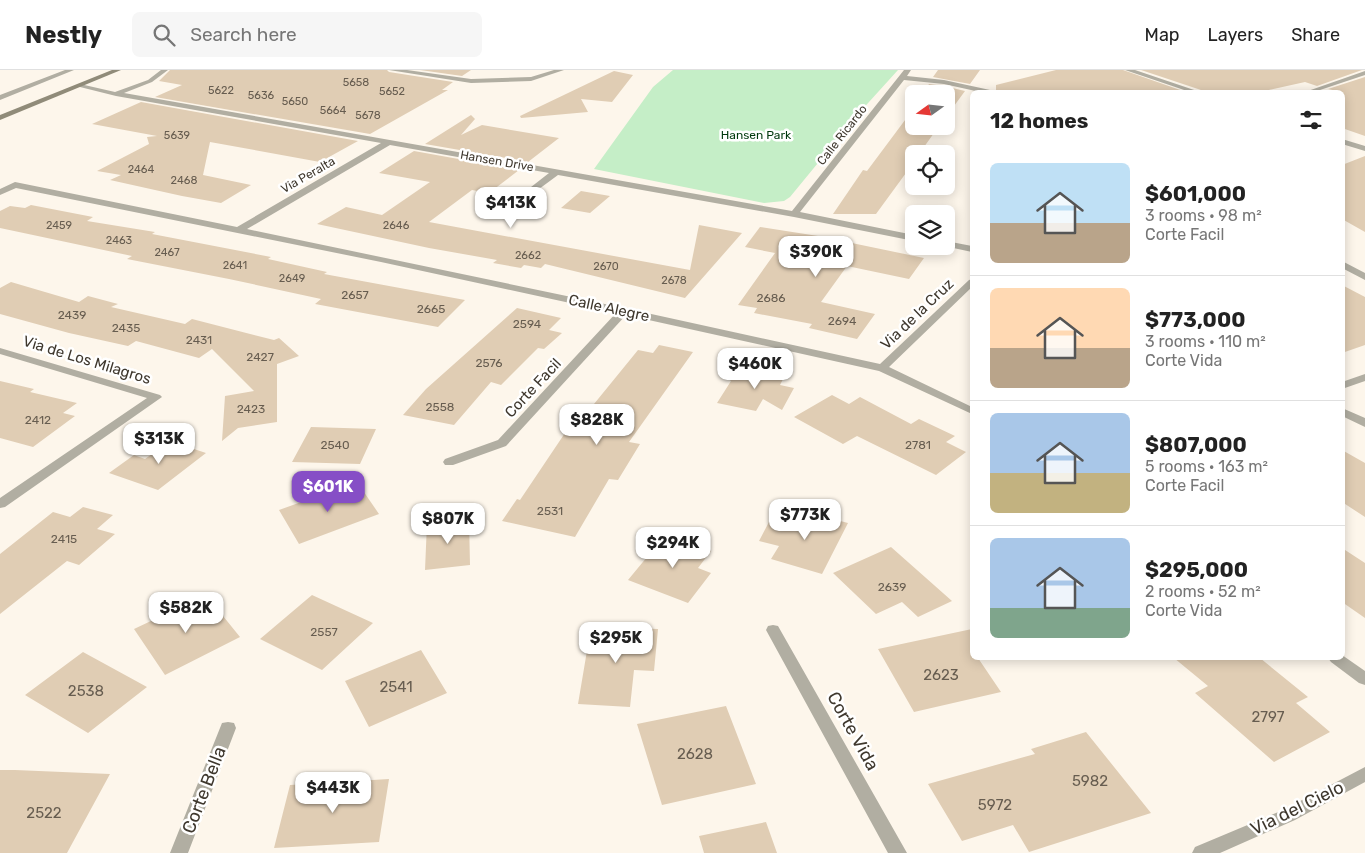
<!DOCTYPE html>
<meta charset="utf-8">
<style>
body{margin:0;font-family:Rubik,sans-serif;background:#f6f6f6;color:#222;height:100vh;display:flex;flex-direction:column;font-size:19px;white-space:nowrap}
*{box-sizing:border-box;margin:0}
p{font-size:16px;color:#767676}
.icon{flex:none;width:28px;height:28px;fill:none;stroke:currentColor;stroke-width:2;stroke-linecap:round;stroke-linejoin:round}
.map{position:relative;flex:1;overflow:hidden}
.drawer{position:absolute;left:970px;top:20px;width:375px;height:570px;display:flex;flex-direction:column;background:#fff;border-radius:8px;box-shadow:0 2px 12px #0003}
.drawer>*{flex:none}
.needle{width:32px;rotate:255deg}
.controls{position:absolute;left:905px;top:15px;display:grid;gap:10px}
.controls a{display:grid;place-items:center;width:50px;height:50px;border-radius:8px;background:#fff;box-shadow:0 2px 12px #0003;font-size:25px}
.price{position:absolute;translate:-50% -42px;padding:0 11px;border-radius:10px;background:#fff;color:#222;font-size:16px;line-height:32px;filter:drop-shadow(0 1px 2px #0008)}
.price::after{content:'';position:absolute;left:50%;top:30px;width:15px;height:11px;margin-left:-8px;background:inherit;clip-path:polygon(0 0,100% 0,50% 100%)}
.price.on{background:#864ec6;color:#fff}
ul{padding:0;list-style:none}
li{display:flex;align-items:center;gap:15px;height:125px;padding:0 20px}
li+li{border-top:1px solid #e0e0e0}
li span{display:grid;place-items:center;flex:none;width:140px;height:100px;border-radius:8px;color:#555}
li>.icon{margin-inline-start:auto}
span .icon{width:60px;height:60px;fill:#fffc;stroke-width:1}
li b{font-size:21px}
h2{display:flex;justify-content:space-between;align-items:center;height:60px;padding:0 20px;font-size:21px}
header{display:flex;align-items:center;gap:30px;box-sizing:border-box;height:70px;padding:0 25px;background:#fff;border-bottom:1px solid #e0e0e0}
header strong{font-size:24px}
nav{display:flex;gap:28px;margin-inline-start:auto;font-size:18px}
.search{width:350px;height:45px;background:#f6f6f6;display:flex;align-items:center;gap:12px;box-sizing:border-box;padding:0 18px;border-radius:8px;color:#767676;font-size:19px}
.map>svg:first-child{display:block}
</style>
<header>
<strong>Nestly</strong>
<div class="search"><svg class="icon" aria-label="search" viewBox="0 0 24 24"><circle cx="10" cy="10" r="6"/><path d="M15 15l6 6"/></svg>Search here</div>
<nav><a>Map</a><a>Layers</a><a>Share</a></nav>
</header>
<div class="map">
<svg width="1365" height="783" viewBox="0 0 1365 783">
<rect width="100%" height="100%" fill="#fdf6eb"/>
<path fill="#c5eec7" d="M 673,0 L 898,0 L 859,43 L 790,127 L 784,131 L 764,133 L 594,99 L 653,17 Z"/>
<path fill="#e0cdb4" d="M 170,0 L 387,0 L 389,2 L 453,12 L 442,20 L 448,20 L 370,64 L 155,27 L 182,15 L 159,11 Z
M 420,0 L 471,0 L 462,6 Z
M 938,0 L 980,0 L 970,14 L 933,7 Z
M 1056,0 L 1123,0 L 1186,22 L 996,22 L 996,15 Z
M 1141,0 L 1362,0 L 1317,16 L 1305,12 L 1260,22 L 1202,22 L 1201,20 Z
M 614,1 L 633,5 L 612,32 L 581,29 L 588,42 L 521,48 L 520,46 Z
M 1365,7 L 1365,66 L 1342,58 L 1342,22 L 1328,19 Z
M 929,14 L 944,16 L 965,21 L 946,47 L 946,24 L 923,24 Z
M 141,32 L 358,71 L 320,92 L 210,72 L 203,105 L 251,115 L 221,133 L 182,126 L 110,110 L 121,105 L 97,101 L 149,74 L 147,67 L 157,66 L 92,54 Z
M 914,38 L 914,56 L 939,56 L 919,84 L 914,84 L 914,92 L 876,144 L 833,144 L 863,100 L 867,101 Z
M 471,45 L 475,49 L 461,65 L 482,55 L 559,68 L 528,92 L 425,74 Z
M 414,81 L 519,100 L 489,123 L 472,120 L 429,152 L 690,200 L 699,155 L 742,163 L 685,228 L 545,194 L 541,198 L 524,195 L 521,198 L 493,193 L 497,190 L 429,178 L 317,154 L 346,137 L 382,145 L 430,112 L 379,103 Z
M 1365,86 L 1365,162 L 1342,149 L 1342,95 Z
M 581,121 L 610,126 L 590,143 L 561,138 Z
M 31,135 L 93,147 L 87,151 L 155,162 L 152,164 L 271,187 L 268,189 L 327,202 L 324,204 L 465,230 L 438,257 L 315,234 L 321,229 L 229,209 L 127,189 L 132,186 L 0,158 L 0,141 L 10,136 L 25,138 Z
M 760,157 L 818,166 L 924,188 L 909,209 L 847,196 L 821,232 L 875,244 L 857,269 L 809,258 L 812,254 L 754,243 L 757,238 L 738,235 L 775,183 L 745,177 Z
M 11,212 L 79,232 L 88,226 L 118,234 L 111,237 L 185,254 L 192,249 L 274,270 L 279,268 L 299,286 L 277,294 L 277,352 L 238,358 L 222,371 L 225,326 L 254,321 L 212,279 L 199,288 L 136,271 L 128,276 L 69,263 L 0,244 L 0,218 Z
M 1342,215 L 1365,227 L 1365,275 L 1342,283 Z
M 517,238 L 561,248 L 549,260 L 562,263 L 544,279 L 538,278 L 501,315 L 491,312 L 454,355 L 403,345 L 426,319 Z
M 659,275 L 693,282 L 629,372 L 640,374 L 618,410 L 609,409 L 575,467 L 502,451 L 517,429 L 520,430 L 567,360 L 572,361 L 638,280 L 653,283 Z
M 739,296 L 785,305 L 780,315 L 794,318 L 782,340 L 763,329 L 756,341 L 717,333 L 731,311 L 727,308 L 728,305 L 734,306 Z
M 0,311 L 34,319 L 30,322 L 77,333 L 63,343 L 75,346 L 33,377 L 0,368 Z
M 832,325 L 849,334 L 860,327 L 911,354 L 919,349 L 955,366 L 946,372 L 966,382 L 936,405 L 857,366 L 843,374 L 794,347 Z
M 311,357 L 376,359 L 360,394 L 292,392 Z
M 170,371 L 206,383 L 158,420 L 109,403 L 134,385 L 145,389 Z
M 1342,380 L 1365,393 L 1365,447 L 1342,432 Z
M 357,412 L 379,444 L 299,474 L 279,440 Z
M 83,437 L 113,445 L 97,459 L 115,464 L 79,495 L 67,491 L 0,544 L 0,484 L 53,442 L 70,447 Z
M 798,440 L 848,453 L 822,504 L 771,489 L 779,476 L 759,471 L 769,452 L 788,457 Z
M 469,449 L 470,495 L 425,500 L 427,453 Z
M 666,464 L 711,481 L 698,498 L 711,503 L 688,533 L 628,510 Z
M 891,477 L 952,531 L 918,547 L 902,532 L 876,544 L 833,503 Z
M 1342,478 L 1365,493 L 1365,548 L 1342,532 Z
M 206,525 L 240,567 L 165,605 L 134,559 Z
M 312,525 L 373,553 L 322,600 L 260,569 Z
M 591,557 L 658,559 L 654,601 L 634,600 L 630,637 L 578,634 Z
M 972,559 L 972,588 L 978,588 L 1001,622 L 914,642 L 878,579 Z
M 421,580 L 447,623 L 369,657 L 345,611 Z
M 83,582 L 147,617 L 88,663 L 25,625 Z
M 1174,588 L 1260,588 L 1308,627 L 1296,633 L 1330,662 L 1274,692 L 1195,623 L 1208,616 Z
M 726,636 L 756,714 L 662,735 L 637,654 Z
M 1086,662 L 1151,743 L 1029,782 L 1013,755 L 962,771 L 928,714 L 1035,684 L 1031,679 Z
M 0,700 L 15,700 L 110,704 L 67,783 L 0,783 Z
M 389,709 L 379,772 L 274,778 L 290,715 Z
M 766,752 L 777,783 L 704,783 L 699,766 Z"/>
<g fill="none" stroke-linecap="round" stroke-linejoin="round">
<path fill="#b1aea2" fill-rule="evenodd" d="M 65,0 L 74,0 L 0,30 L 0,25 Z
M 161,0 L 168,0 L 152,12 L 124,23 L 792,141 L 904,0 L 911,0 L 907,6 L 944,10 L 990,20 L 990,22 L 980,22 L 944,14 L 904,10 L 800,142 L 914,165 L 914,171 L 794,147 L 558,105 L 520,133 L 516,130 L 517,128 L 549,103 L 390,75 L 247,159 L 624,238 L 880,294 L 969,210 L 972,209 L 972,217 L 889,297 L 972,337 L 972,344 L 879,301 L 626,245 L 506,376 L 453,395 L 445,395 L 443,392 L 445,389 L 498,370 L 616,243 L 381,192 L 16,118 L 0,125 L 0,119 L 15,112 L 237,157 L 381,73 L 116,26 L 76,16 L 80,14 L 115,22 L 148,10 Z
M 389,0 L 407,0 L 471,9 L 531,7 L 554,0 L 564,0 L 531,11 L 471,13 Z
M 1125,0 L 1135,0 L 1200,22 L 1190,22 Z
M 1365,1 L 1365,5 L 1314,22 L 1305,22 Z
M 1342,69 L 1365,76 L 1365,81 L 1342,74 Z
M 946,171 L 972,176 L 972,182 L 944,176 L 946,176 Z
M 1342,191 L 1365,203 L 1365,210 L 1342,198 Z
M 0,278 L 160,325 L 162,327 L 5,437 L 0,438 L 0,428 L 147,328 L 0,284 Z
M 1365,304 L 1365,311 L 1342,319 L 1342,312 Z
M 1342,338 L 1365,348 L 1365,357 L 1342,346 Z
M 773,555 L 778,556 L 907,783 L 888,783 L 766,560 L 768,556 Z
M 1342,585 L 1365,601 L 1365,615 L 1359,613 L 1331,592 L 1328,588 L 1342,588 Z
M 228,652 L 234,653 L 236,658 L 188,783 L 170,783 L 222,653 Z
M 1365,697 L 1365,712 L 1295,750 L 1220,783 L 1192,783 L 1195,777 L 1283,740 Z"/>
<path fill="#908b79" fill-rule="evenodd" d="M 112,0 L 121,0 L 0,50 L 0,45 Z"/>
</g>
<g text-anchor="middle" stroke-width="5" stroke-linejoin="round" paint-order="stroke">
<g font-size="11" fill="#675d50">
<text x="356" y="16">5658</text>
<text x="221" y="24">5622</text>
<text x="392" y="25">5652</text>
<text x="261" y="29">5636</text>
<text x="295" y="35">5650</text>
<text x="333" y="44">5664</text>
<text x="368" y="49">5678</text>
<text x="177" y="69">5639</text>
<text x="141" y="103">2464</text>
<text x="184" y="114">2468</text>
<text x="59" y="159">2459</text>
<text x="396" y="159">2646</text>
<text x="119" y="174">2463</text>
<text x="167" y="186">2467</text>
<text x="528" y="189">2662</text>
<text x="235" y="199">2641</text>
<text x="606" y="200">2670</text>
<text x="292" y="212">2649</text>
<text x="674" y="214">2678</text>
</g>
<g font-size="12" fill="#01390d" stroke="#fff">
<text x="756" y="69">Hansen Park</text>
</g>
<g font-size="12" fill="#3f382e" stroke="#fff">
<text transform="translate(842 65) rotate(-52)" y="4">Calle Ricardo</text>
<text transform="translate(497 91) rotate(10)" y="4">Hansen Drive</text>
<text transform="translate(308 105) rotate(-30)" y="4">Via Peralta</text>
</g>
<g font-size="12" fill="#675d50">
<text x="355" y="229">2657</text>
<text x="771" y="232">2686</text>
<text x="431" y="243">2665</text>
<text x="72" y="249">2439</text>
<text x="842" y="255">2694</text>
<text x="527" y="258">2594</text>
<text x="126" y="262">2435</text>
<text x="199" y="274">2431</text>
<text x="260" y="291">2427</text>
<text x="489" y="297">2576</text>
<text x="440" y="341">2558</text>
<text x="251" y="343">2423</text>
<text x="38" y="354">2412</text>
<text x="335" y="379">2540</text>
<text x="918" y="379">2781</text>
<text x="550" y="445">2531</text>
<text x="64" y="473">2415</text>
<text x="892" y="521">2639</text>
<text x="324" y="566">2557</text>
</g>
<g font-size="15" fill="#3f382e" stroke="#fff">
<text transform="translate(609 238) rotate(12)" y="5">Calle Alegre</text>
<text transform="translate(917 244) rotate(-44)" y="5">Via de la Cruz</text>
<text transform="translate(87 290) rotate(17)" y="5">Via de Los Milagros</text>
<text transform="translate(533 318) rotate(-47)" y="5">Corte Facil</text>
</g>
<g font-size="15" fill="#675d50">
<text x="941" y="610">2623</text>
<text x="396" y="622">2541</text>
<text x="86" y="626">2538</text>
<text x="1268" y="652">2797</text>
<text x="695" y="689">2628</text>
<text x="1090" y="716">5982</text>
<text x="995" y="740">5972</text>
<text x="44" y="748">2522</text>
</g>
<g font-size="18" fill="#3f382e" stroke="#fff">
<text transform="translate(853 661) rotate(61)" y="6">Corte Vida</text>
<text transform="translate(204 720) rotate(-69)" y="6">Corte Bella</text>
<text transform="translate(1297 738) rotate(-26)" y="6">Via del Cielo</text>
</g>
</g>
</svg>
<div class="controls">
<a><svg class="needle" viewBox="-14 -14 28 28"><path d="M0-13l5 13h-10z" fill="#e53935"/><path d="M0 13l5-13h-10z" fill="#767676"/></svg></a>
<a><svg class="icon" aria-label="locate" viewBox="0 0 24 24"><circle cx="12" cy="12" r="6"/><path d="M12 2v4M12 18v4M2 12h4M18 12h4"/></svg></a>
<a><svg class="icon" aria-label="layers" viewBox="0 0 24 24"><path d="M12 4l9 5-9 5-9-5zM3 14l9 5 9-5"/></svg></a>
</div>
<b class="price" style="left:511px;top:159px">$413K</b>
<b class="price" style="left:816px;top:208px">$390K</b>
<b class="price" style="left:755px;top:320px">$460K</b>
<b class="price" style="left:597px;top:376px">$828K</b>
<b class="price" style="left:159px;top:395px">$313K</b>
<b class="price on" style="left:328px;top:443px">$601K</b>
<b class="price" style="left:805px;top:471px">$773K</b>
<b class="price" style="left:448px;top:475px">$807K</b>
<b class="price" style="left:673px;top:499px">$294K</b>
<b class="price" style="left:186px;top:564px">$582K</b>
<b class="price" style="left:616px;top:594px">$295K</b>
<b class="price" style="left:333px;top:744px">$443K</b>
<section class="drawer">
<h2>12 homes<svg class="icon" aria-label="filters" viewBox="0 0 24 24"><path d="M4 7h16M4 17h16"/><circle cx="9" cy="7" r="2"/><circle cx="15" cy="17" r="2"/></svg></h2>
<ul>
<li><span style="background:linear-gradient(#bfe0f5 60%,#b9a48a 0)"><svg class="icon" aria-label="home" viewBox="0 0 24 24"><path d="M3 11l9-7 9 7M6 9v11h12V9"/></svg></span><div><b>$601,000</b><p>3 rooms · 98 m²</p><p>Corte Facil</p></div></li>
<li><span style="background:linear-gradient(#ffd9b3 60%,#b9a48a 0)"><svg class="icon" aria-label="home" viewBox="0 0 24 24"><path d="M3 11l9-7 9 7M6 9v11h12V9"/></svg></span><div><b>$773,000</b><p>3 rooms · 110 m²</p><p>Corte Vida</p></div></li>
<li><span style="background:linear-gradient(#a9c7e8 60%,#c2b280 0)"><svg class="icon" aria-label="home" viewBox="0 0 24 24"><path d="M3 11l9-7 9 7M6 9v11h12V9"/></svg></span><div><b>$807,000</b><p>5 rooms · 163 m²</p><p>Corte Facil</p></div></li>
<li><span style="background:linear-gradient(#a9c7e8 70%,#7fa58c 0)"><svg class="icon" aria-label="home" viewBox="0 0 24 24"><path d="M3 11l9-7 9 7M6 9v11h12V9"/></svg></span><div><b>$295,000</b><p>2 rooms · 52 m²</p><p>Corte Vida</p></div></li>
</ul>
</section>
</div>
